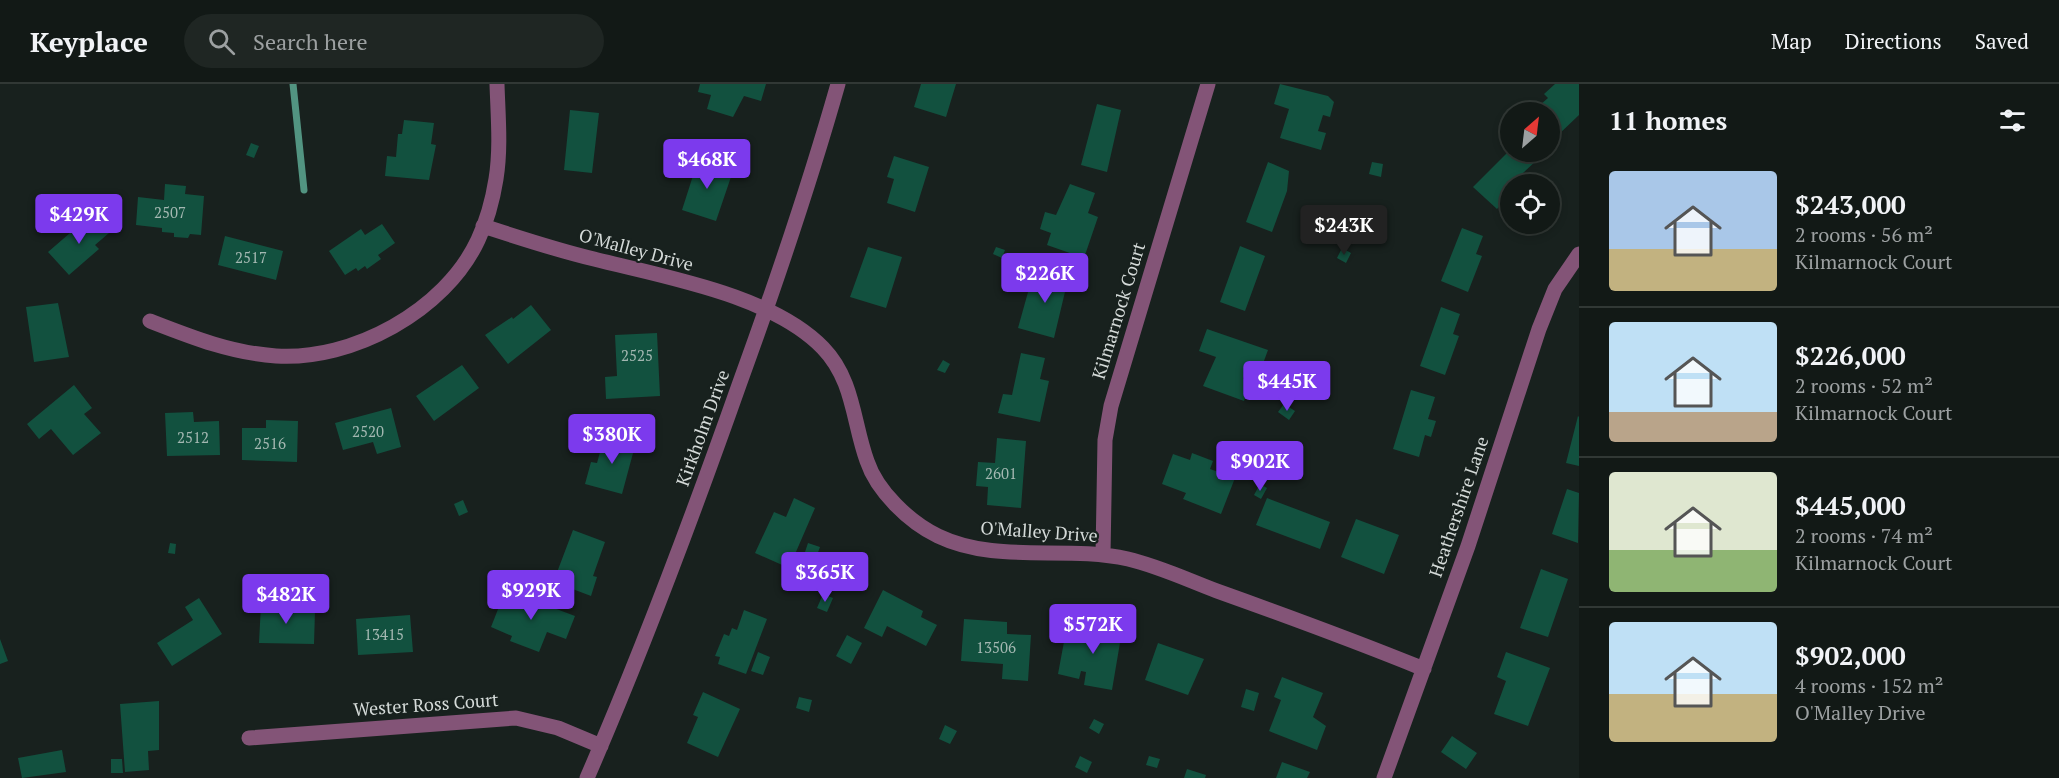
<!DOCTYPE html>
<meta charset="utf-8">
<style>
body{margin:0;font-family:"PT Serif",serif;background:#1f2623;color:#f1f3f6;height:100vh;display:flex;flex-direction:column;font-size:22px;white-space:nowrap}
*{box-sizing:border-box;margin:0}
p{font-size:20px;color:#9ca0a1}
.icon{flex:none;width:33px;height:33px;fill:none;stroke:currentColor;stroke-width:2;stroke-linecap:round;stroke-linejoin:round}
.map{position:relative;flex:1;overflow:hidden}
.side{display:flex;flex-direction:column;background:#121916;width:480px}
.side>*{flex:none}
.needle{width:39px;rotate:28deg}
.buttons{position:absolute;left:1500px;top:18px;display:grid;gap:12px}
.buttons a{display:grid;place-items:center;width:60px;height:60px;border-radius:50%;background:#121916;box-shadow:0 3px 9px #0003,0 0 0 2px #313835;font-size:30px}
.price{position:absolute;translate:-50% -51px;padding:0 14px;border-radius:6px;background:#7c3aed;color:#fff;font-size:20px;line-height:39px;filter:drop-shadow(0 2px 3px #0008)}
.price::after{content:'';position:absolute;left:50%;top:36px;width:18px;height:14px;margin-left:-9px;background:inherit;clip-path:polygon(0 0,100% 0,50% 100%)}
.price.active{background:#222;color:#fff}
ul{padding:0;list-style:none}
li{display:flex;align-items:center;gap:18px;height:150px;padding:0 30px}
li+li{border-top:2px solid #313835}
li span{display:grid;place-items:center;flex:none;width:168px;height:120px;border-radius:6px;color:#555}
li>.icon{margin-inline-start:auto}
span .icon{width:72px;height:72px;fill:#fffc;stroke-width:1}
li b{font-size:26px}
h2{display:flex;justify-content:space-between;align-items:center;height:72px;padding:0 30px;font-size:26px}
header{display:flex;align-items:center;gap:36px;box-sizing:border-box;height:84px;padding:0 30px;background:#121916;border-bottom:2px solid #313835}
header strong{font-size:28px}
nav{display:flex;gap:33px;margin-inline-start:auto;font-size:21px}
.search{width:420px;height:54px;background:#1f2623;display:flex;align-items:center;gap:15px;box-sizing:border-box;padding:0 21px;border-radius:33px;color:#9ca0a1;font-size:22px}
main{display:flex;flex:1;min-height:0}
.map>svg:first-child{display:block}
</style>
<header>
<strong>Keyplace</strong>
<div class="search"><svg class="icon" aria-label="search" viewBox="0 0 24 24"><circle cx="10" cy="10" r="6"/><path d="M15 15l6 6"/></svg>Search here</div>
<nav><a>Map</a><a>Directions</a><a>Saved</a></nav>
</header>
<main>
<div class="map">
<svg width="1579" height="694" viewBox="0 0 1579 694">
<rect width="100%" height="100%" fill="#18211e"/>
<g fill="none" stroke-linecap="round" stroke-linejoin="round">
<path stroke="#529481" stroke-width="7" d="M 293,0 L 304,106"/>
</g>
<path fill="#12513f" d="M 700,0 L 766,0 L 761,17 L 744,12 L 733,33 L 707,25 L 711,11 L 698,8 Z
M 921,0 L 956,0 L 946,33 L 914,23 Z
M 1280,0 L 1328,12 L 1334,18 L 1330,33 L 1323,31 L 1318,47 L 1326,49 L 1321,66 L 1280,54 L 1289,25 L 1274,20 Z
M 1555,0 L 1579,0 L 1579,31 L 1557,52 L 1550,44 L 1550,28 L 1533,27 L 1548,14 L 1544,10 Z
M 1097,20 L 1121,26 L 1107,88 L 1081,81 Z
M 570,26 L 599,29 L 592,89 L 564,86 Z
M 404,36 L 434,39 L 431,60 L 436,61 L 429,96 L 385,92 L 387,72 L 396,73 L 398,50 L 402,50 Z
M 251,59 L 259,62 L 254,74 L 246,71 Z
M 1510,66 L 1528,68 L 1537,76 L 1523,89 L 1528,93 L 1521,100 L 1510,100 L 1510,111 L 1497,125 L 1473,103 Z
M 894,72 L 929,83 L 915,128 L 887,119 L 894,95 L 887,93 Z
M 698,76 L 733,87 L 716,137 L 682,126 Z
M 1268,78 L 1289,87 L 1287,107 L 1272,148 L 1246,138 Z
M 1372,78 L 1383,80 L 1381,93 L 1369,90 Z
M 165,100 L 186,102 L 185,110 L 204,112 L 201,151 L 190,150 L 188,154 L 174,153 L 174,149 L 162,148 L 162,144 L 136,141 L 138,113 L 164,116 Z
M 1070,100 L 1095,109 L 1088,129 L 1098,133 L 1084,174 L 1047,161 L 1051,149 L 1040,145 L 1045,128 L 1056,131 Z
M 92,130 L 109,149 L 95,161 L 99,165 L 69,191 L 48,168 Z
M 382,140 L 395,159 L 378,171 L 381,175 L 367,185 L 365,182 L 358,187 L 356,184 L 345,191 L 329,167 L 361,145 L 365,151 Z
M 1462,144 L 1483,152 L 1476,170 L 1482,172 L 1468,208 L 1441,197 Z
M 225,152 L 283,167 L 276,196 L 218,181 Z
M 1240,162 L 1265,172 L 1245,227 L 1220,218 Z
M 868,163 L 902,173 L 886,224 L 850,213 Z
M 996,163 L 1005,166 L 1002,174 L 993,170 Z
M 1342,164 L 1351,169 L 1346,179 L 1337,174 Z
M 1044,183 L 1069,191 L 1054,254 L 1018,244 L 1030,201 L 1038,203 Z
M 58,219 L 69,273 L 34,278 L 26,223 Z
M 531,221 L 551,246 L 508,280 L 485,251 L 512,233 L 513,235 Z
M 1441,223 L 1460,230 L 1453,250 L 1459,252 L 1445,291 L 1420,282 Z
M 1207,245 L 1268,266 L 1261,285 L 1248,281 L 1243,295 L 1251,297 L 1244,317 L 1203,302 L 1216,273 L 1199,267 Z
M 657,249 L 660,312 L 606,315 L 605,293 L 617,292 L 615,251 Z
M 1021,269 L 1045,274 L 1040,295 L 1049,297 L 1040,338 L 998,329 L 1003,310 L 1012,311 Z
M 943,276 L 950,280 L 945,289 L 937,286 Z
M 462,281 L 479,304 L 434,337 L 416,312 Z
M 74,301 L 92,324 L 84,330 L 101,349 L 73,371 L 51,345 L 39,355 L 27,340 Z
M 1411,306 L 1435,313 L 1428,335 L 1436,337 L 1431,353 L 1425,351 L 1419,373 L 1393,365 Z
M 1284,320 L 1295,327 L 1289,336 L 1278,328 Z
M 391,324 L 401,363 L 377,370 L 373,358 L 343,366 L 335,339 Z
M 193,328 L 194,338 L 219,337 L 220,371 L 167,372 L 165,329 Z
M 1578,332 L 1579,333 L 1579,382 L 1566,379 Z
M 266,336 L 298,337 L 297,378 L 242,376 L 242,344 L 266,344 Z
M 605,350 L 636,358 L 622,410 L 585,400 L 591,378 L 597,379 Z
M 997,354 L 1026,357 L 1021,424 L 987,421 L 988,403 L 976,402 L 978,378 L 995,379 Z
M 1192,369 L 1213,377 L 1210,385 L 1235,394 L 1221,430 L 1183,415 L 1186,409 L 1162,400 L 1173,370 L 1190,376 Z
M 1260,400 L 1267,404 L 1261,415 L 1254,411 Z
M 1567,405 L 1579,409 L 1578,459 L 1552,450 Z
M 794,414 L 815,424 L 789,484 L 755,469 L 774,428 L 786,433 Z
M 1267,414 L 1330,438 L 1320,465 L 1256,441 Z
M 463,416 L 468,428 L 459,432 L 454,420 Z
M 1356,435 L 1399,451 L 1384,490 L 1341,473 Z
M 573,446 L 605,458 L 593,492 L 597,493 L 591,512 L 562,501 L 564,494 L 556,491 Z
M 170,459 L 176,460 L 175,470 L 168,469 Z
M 808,459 L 820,463 L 813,482 L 802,477 Z
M 1541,485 L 1568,495 L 1548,553 L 1520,544 Z
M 883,506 L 923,527 L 921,533 L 937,541 L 926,562 L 887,542 L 882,553 L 864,544 Z
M 514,509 L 575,532 L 566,555 L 547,548 L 539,568 L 510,557 L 512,552 L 491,543 L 504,510 L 513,514 Z
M 823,510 L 833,514 L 827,528 L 817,524 Z
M 199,514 L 222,550 L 172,582 L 157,559 L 193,536 L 185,523 Z
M 261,520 L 292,521 L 292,526 L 315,527 L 314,560 L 259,559 Z
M 744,526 L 767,535 L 746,590 L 718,580 L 720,573 L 715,572 L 724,550 L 729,552 L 732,544 L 737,546 Z
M 410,531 L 413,568 L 358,571 L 356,535 Z
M 964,535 L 1007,538 L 1007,550 L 1031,551 L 1028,597 L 1002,595 L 1003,580 L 961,577 Z
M 1098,537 L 1123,541 L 1112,606 L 1084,601 L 1086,588 L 1081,587 L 1079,595 L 1058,590 L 1066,547 L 1095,552 Z
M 847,551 L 862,559 L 851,580 L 836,572 Z
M 0,555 L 8,577 L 0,580 Z
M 1158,559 L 1204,575 L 1188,611 L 1145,596 Z
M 758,568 L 770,573 L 763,591 L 751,587 Z
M 1506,568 L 1550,584 L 1528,642 L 1494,630 L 1506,597 L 1497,593 Z
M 1282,593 L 1323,609 L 1313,633 L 1326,642 L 1317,666 L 1269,647 L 1281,616 L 1274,613 Z
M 1246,605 L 1259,609 L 1254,627 L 1241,623 Z
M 703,608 L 740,625 L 718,673 L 687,659 L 698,633 L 693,631 Z
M 799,613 L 812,616 L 809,628 L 796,624 Z
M 159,617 L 159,666 L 148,667 L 149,686 L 125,688 L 120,620 Z
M 1094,635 L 1104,640 L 1099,650 L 1089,644 Z
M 945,641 L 957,647 L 950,660 L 939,655 Z
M 1452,652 L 1477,669 L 1466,685 L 1441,668 Z
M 62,666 L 66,688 L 22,694 L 18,674 Z
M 1080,672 L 1092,678 L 1087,689 L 1075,683 Z
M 1149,672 L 1160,675 L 1157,684 L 1146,681 Z
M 111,675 L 122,675 L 123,689 L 111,689 Z
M 1282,678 L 1310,688 L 1307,694 L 1276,694 Z
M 1187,685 L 1206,691 L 1205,694 L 1184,694 Z"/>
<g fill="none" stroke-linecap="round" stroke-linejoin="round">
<path stroke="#835477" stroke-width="15" d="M 483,142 C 520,154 556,166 594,175 C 665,193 772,211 823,264 C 854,296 853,339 867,377 C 877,407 909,438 938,452 C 996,480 1064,461 1128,475 C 1158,482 1188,496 1217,507 C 1287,532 1355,557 1424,585
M 150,237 C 191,253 231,269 276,272 C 352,277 445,227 478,156 C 486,139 493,114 496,95 C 501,64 498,32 497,0
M 1103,471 L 1105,356 L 1111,322 L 1208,0
M 249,654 L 516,634 L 558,644 L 601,662
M 587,694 C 643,565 692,434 739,301 C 775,202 809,102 838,0
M 1384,694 L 1468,462 L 1539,245 L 1555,205 L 1579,170"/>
</g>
<g text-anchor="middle" stroke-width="4.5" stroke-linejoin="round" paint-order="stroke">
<g font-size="15" fill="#a4b8b2">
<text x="170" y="134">2507</text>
<text x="251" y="179">2517</text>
<text x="637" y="277">2525</text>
<text x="368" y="353">2520</text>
<text x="193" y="359">2512</text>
<text x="270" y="365">2516</text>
<text x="1001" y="395">2601</text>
<text x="384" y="556">13415</text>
<text x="996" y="569">13506</text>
</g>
<g font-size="18" fill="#d4dad8" stroke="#18211e">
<text transform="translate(636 166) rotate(15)" y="6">O'Malley Drive</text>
<text transform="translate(1119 227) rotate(-73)" y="6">Kilmarnock Court</text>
<text transform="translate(703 344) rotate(-70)" y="6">Kirkholm Drive</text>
<text transform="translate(1459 423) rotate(-71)" y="6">Heathershire Lane</text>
<text transform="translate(1039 448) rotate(4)" y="6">O'Malley Drive</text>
<text transform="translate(426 621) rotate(-4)" y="6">Wester Ross Court</text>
</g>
</g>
</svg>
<div class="buttons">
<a><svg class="needle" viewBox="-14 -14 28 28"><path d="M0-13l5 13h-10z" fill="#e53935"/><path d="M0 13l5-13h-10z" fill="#9ca0a1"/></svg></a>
<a><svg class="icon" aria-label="locate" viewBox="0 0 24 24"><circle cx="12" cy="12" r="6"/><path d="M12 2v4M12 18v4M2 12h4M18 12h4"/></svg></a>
</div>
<b class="price" style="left:707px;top:106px">$468K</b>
<b class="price" style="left:79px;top:161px">$429K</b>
<b class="price active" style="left:1344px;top:172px">$243K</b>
<b class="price" style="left:1045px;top:220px">$226K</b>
<b class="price" style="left:1287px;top:328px">$445K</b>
<b class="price" style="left:612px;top:381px">$380K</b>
<b class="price" style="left:1260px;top:408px">$902K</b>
<b class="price" style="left:825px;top:519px">$365K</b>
<b class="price" style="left:531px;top:537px">$929K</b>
<b class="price" style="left:286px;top:541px">$482K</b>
<b class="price" style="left:1093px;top:571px">$572K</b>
</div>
<section class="side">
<h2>11 homes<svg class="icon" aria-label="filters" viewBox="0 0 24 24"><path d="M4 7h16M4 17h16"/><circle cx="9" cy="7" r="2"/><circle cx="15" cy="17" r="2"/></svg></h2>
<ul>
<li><span style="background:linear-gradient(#a9c7e8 65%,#c2b280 0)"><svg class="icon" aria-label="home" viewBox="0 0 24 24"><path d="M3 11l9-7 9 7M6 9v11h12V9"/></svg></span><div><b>$243,000</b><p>2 rooms · 56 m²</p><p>Kilmarnock Court</p></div></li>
<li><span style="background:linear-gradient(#bfe0f5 75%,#b9a48a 0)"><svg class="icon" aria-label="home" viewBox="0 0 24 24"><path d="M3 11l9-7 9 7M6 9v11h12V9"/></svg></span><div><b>$226,000</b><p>2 rooms · 52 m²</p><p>Kilmarnock Court</p></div></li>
<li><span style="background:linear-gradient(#dfe7d0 65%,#8fb573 0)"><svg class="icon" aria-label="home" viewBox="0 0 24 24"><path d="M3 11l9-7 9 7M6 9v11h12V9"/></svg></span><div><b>$445,000</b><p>2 rooms · 74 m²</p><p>Kilmarnock Court</p></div></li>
<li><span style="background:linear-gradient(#bfe0f5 60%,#c2b280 0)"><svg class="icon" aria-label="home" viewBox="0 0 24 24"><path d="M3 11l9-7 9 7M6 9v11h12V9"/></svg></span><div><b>$902,000</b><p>4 rooms · 152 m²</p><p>O'Malley Drive</p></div></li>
</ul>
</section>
</main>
